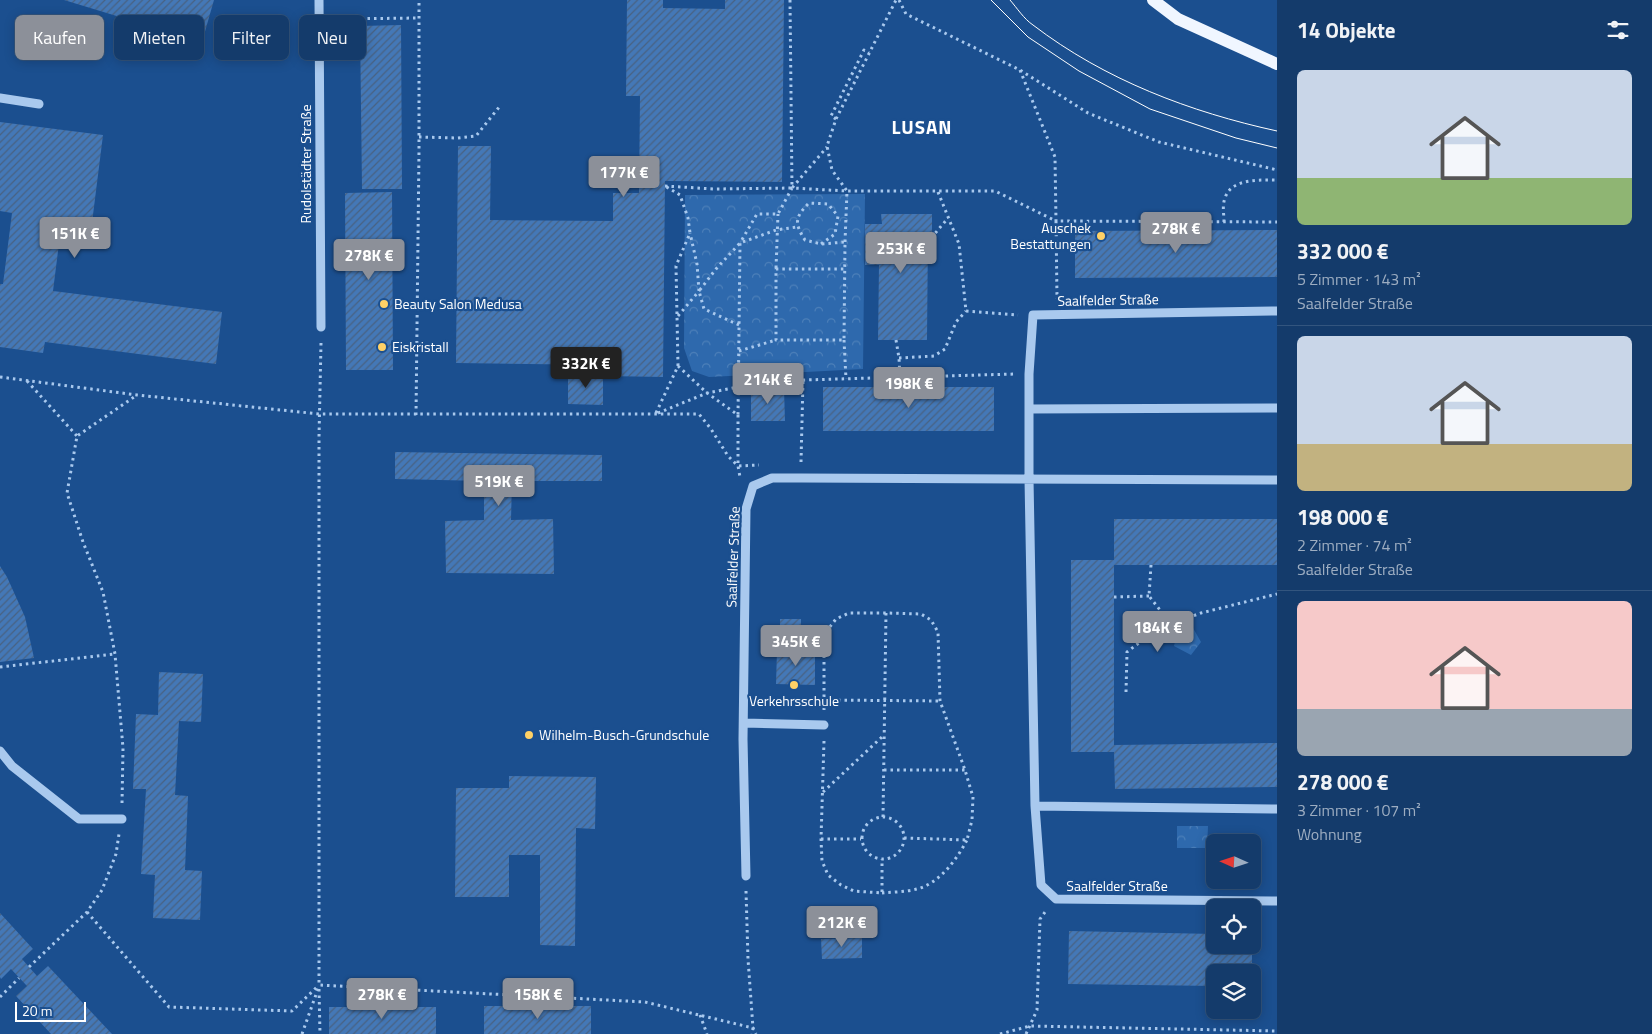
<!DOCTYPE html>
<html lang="de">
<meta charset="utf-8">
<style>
body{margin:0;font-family:"Titillium Web",sans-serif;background:#1d4271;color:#f1f3f6;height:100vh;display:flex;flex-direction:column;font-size:19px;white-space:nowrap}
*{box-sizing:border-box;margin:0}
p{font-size:16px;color:#9dadc1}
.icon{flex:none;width:28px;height:28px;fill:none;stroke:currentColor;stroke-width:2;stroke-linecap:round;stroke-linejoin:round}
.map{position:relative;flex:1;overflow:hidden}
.drawer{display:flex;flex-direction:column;background:#143b6b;width:375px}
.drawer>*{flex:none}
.hud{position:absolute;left:15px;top:15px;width:475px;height:45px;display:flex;gap:10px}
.needle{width:32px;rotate:273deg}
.buttons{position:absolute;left:1206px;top:834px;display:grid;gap:10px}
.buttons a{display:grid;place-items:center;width:55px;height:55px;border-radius:8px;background:#143b6b;box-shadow:0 2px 12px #0003,0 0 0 1px #33557e;font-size:25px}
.scale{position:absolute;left:15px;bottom:12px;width:71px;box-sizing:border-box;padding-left:5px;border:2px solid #fff;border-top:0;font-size:14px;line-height:18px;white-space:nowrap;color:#fff;-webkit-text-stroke:4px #1b4f8f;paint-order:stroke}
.price{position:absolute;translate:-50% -42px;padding:0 11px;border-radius:5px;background:#8c9099;color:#fff;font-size:16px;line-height:32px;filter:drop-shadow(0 1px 2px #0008)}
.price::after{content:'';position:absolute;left:50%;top:30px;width:15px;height:11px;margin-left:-8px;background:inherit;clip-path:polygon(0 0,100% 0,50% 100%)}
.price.current{background:#222;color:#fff}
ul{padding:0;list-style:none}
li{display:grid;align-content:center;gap:10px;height:265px;padding:0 20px}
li+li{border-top:1px solid #33557e}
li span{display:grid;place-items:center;height:155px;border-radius:8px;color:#555}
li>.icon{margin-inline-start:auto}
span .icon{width:90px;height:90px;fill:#fffc;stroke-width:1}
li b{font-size:21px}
h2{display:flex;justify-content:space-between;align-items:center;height:60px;padding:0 20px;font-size:21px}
.pill{padding:0 18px;border-radius:8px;background:#143b6b;box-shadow:0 2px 12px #0003,0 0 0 1px #33557e;font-size:18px;line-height:45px}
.pill.current{background:#8c9099;color:#fff}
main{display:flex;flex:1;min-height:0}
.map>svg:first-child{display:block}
</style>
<main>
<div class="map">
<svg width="1277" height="1034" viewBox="0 0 1277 1034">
<defs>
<pattern id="park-crowns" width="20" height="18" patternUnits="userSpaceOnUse" patternTransform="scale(1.25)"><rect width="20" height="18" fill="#2e69ad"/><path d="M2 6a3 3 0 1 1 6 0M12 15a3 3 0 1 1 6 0" fill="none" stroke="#4d80b9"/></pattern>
<pattern id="building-hatch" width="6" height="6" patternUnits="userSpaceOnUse" patternTransform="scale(1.25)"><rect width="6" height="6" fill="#4478b7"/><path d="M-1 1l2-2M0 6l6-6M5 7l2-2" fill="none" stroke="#486282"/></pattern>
</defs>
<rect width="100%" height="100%" fill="#1b4f8f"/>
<path fill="url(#park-crowns)" d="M 865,194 L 863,369 L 709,377 L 692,371 L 684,348 L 685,195 Z
M 1193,628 L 1201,642 L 1191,655 L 1174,646 L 1177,633 Z
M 1177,826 L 1208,826 L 1207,848 L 1177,848 Z"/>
<path fill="url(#building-hatch)" d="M 64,0 L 214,0 L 202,42 Z
M 627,0 L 663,0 L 663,8 L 725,9 L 725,0 L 784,0 L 782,182 L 665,181 L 663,377 L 606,376 L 606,365 L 456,363 L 458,146 L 491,146 L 490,220 L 613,221 L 613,193 L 639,193 L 640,96 L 626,96 Z
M 401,25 L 402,189 L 362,189 L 360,26 Z
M 0,122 L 103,135 L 92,223 L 62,220 L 53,291 L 222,312 L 216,364 L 45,342 L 43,353 L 0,347 L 0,284 L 3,284 L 12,213 L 0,211 Z
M 392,192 L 393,370 L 346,370 L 345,193 Z
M 881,214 L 932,214 L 932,233 L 928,233 L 927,340 L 878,340 L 879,265 L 865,265 L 865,224 L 882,224 Z
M 1277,230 L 1277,277 L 1075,278 L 1075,231 Z
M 568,374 L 603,374 L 603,405 L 568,404 Z
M 823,387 L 994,387 L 994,431 L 823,431 Z
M 751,389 L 784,389 L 785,421 L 751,421 Z
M 395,452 L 602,455 L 602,481 L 512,481 L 511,520 L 553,519 L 554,574 L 446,573 L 445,521 L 484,520 L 484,481 L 395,479 Z
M 1114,519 L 1277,519 L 1277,565 L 1114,565 L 1114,745 L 1277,743 L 1277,787 L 1115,789 L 1114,752 L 1071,752 L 1071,560 L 1114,560 Z
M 0,566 L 7,577 L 25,617 L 34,658 L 0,662 Z
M 780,619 L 801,619 L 801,644 L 780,644 Z
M 777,650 L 815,650 L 815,685 L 776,684 Z
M 159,672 L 203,674 L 201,722 L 179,721 L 175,795 L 188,796 L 185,870 L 202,871 L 200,920 L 153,918 L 155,875 L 141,874 L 146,789 L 133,789 L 136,714 L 158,715 Z
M 509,776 L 596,777 L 595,829 L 576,828 L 575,946 L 540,945 L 540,855 L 509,855 L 509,897 L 455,897 L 456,788 L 509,788 Z
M 0,913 L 33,949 L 22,959 L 29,967 L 37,976 L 48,966 L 112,1034 L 51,1034 L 16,996 L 27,986 L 11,969 L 1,979 L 0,977 Z
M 1069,931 L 1215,934 L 1215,945 L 1252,945 L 1252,972 L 1215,972 L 1215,986 L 1068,984 Z
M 862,938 L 862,958 L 822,959 L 821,939 Z
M 484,1006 L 591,1006 L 591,1034 L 484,1034 Z
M 329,1007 L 436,1007 L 436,1034 L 329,1034 Z"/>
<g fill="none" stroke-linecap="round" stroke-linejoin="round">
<path stroke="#a9c9ee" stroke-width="3" stroke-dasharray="2.5 4" stroke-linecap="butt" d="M 790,0 L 792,188 L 827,147
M 899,0 L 906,14 L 1020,70 L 1088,113 L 1159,142 L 1277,170
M 335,19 L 419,18
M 1020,70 L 1055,157 L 1056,221 L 1277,222
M 836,119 L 831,116 L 864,50 L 869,53
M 419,137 L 457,138 L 476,136 L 500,106
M 621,185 L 638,186
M 665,186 L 714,189 L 792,188
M 938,192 L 959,244 L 966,311 L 1018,315
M 1224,222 C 1224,214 1222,206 1225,198 C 1231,178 1261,180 1277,180
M 845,242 L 847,191 L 832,170 L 827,146 L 836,119 L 896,0
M 927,243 L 948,218
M 821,244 L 835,234 L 838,216 L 828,204 L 809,203 C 795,217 794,223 805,240 L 821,244 L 845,242 L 844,340 L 776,340 L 776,269 L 845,269
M 776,268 L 778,214
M 678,316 L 699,291 L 697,264 L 690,233
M 739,325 L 704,309 L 699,291 L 716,269 L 740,243 L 776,230 L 797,227
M 844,340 L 846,379
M 896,340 L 899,358 L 900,378
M 321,343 L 319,437 L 319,985 L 645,1002 L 753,1028 L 752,1034
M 739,351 L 776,340
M 899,358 L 934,356 L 945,349 L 956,322 L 966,311
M 678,366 L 707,393 L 738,415 L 740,243 L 757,214 L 778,214 L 792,188 L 847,191 L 995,191 L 1056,221 L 1057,299
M 0,377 L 137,395 L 319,414 L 699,414 L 711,429 L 728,456 L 738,466 L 740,477
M 27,381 L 77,436
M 656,413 L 678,366 L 676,266 L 690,233 L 688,218 L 680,195 L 665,186
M 658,413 L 707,393 L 738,387 L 803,380 L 1015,374
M 416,415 L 419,150 L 419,0
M 738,415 L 738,466 L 759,465
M 801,462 L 803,380
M 1151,565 L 1149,596 L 1171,624
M 1114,597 L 1149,596
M 0,667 L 115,654
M 1126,692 L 1127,652 L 1157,629 L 1171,624 L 1201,613 L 1277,594
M 825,700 L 940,701
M 824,710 L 824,654 L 826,632 L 836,619 L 849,613 L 886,613 L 921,614 L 931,620 L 938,632 L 940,701 L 965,770 L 973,797 L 972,820 L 967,840 L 904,838
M 824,741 L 821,839 L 822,861 L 828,875 L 841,885 L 854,891 L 882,893 L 882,859
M 884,770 L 965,770
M 823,792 L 884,735
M 122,803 L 123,748 L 115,654 L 103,592 L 83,542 L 67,493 L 77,436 L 137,395
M862 838a21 21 0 1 1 42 0a21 21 0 1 1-42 0Z
M 883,817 L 886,613
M 821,839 L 861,839
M 746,891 L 748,959 L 753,1028 L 756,1034
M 882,893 C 893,892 906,892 917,889 C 940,883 957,859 967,840
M 87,912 L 169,1007 L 292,1011 L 319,985
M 29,967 L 87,912 L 102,890 L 116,854 L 119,834
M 319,989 L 320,1034
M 0,997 L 19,978
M 700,1015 L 707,1034
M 302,1034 L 319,986
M 1000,1034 L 1030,1026 L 1277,1031
M 1026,1034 L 1037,1010 L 1040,919 L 1045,912"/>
<path stroke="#a9c9ee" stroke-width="9" d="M 319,0 L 321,327
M 0,98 L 39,104
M 1277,311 L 1033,315 L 1029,374 L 1029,479 L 1035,806 L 1041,885 L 1056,899 L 1277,901
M 1029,409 L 1277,408
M 744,723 L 824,725
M 0,751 L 12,766 L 79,819 L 122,819
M 1035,806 L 1277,809
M 746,876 L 743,739 L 746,509 L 753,486 L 772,478 L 801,478 L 1277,480"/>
<path stroke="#f0f6ff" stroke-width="12" d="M 1153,0 L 1178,19 L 1277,64"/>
<path stroke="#fff" stroke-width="1" d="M 991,0 L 1028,37 L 1079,71 L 1150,109 L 1236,138 L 1277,148
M 1010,0 C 1017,8 1024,19 1033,25 C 1105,80 1190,112 1277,131"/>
</g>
<g fill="#ffd166" stroke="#1b4f8f" stroke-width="2">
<circle cx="1101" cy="236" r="5"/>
<circle cx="384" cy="304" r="5"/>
<circle cx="382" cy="347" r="5"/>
<circle cx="794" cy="685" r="5"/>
<circle cx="529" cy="735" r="5"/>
</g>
<g text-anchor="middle" stroke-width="4.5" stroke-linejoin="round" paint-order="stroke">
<g font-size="14" fill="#fff" stroke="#1b4f8f">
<text transform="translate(306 164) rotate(-90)" y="5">Rudolstädter Straße</text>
<text transform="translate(1108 300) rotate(-1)" y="5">Saalfelder Straße</text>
<text transform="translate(733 557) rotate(-88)" y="5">Saalfelder Straße</text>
<text x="1117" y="891">Saalfelder Straße</text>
</g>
<g font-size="14" fill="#fff" stroke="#1b4f8f" text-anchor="start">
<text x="1091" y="233" text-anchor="end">Auschek<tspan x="1091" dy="16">Bestattungen</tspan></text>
<text x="394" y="309">Beauty Salon Medusa</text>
<text x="392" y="352">Eiskristall</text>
<text x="794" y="706" text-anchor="middle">Verkehrsschule</text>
<text x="539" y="740">Wilhelm-Busch-Grundschule</text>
</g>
<g font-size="19" font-weight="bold" letter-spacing="1" fill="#fff" stroke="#1b4f8f">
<text x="922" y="134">LUSAN</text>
</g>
</g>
</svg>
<div class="buttons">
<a><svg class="needle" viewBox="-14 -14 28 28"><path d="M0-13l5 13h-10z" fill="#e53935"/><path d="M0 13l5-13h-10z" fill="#9dadc1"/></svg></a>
<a><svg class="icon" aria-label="locate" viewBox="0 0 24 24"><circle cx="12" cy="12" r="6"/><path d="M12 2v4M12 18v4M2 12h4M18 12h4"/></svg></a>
<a><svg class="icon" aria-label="layers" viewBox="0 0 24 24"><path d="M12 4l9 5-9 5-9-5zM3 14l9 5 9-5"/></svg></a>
</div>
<div class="scale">20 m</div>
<b class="price" style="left:624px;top:198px">177K €</b>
<b class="price" style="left:1176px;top:254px">278K €</b>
<b class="price" style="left:75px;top:259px">151K €</b>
<b class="price" style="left:901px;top:274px">253K €</b>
<b class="price" style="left:369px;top:281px">278K €</b>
<b class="price current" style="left:586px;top:389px">332K €</b>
<b class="price" style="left:768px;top:405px">214K €</b>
<b class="price" style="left:909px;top:409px">198K €</b>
<b class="price" style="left:499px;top:507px">519K €</b>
<b class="price" style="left:1158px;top:653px">184K €</b>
<b class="price" style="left:796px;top:667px">345K €</b>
<b class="price" style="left:842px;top:948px">212K €</b>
<b class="price" style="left:382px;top:1020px">278K €</b>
<b class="price" style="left:538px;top:1020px">158K €</b>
<div class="hud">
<a class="pill current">Kaufen</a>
<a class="pill">Mieten</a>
<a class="pill">Filter</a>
<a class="pill">Neu</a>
</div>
</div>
<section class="drawer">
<h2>14 Objekte<svg class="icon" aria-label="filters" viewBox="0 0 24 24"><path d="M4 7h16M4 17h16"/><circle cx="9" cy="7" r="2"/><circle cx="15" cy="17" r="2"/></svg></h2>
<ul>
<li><span style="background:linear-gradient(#c9d6e8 70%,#8fb573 0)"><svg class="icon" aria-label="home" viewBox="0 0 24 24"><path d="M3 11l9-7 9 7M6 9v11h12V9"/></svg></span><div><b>332 000 €</b><p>5 Zimmer · 143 m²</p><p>Saalfelder Straße</p></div></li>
<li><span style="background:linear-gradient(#c9d6e8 70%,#c2b280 0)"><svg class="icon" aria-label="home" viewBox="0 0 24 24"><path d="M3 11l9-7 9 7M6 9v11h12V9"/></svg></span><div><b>198 000 €</b><p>2 Zimmer · 74 m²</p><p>Saalfelder Straße</p></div></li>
<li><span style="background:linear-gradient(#f6c9c9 70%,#9aa5b1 0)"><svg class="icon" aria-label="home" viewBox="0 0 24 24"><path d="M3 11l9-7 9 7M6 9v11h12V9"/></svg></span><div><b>278 000 €</b><p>3 Zimmer · 107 m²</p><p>Wohnung</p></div></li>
</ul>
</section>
</main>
